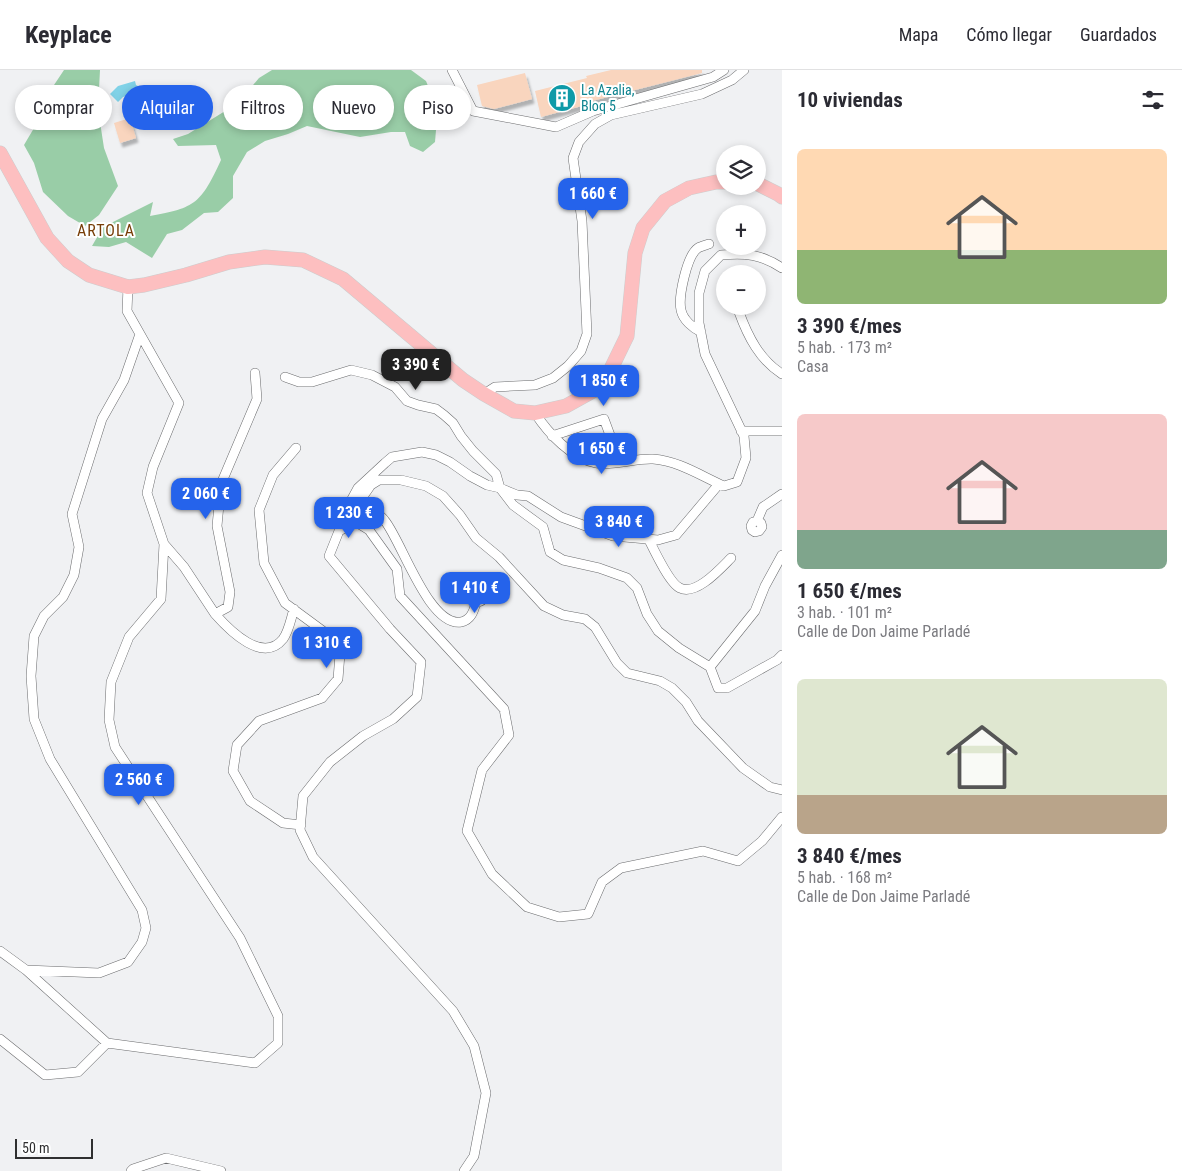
<!DOCTYPE html>
<html lang="es">
<meta charset="utf-8">
<style>
body{margin:0;font-family:"Roboto Condensed",sans-serif;background:#f7f7f7;color:#2b2b33;height:100vh;display:flex;flex-direction:column;font-size:19px;white-space:nowrap}
*{box-sizing:border-box;margin:0}
p{font-size:16px;color:#7c7c81}
.icon{flex:none;width:28px;height:28px;fill:none;stroke:currentColor;stroke-width:2;stroke-linecap:round;stroke-linejoin:round}
.map{position:relative;flex:1;overflow:hidden}
.details{display:flex;flex-direction:column;background:#fff;width:400px}
.details>*{flex:none}
.top-card{position:absolute;left:15px;top:15px;width:475px;height:45px;display:flex;gap:10px}
.tools{position:absolute;left:716px;top:75px;display:grid;gap:10px}
.tools a{display:grid;place-items:center;width:50px;height:50px;border-radius:50%;background:#fff;box-shadow:0 2px 8px #0003;font-size:25px}
.scale{position:absolute;left:15px;bottom:12px;width:78px;box-sizing:border-box;padding-left:5px;border:2px solid #2f2f30;border-top:0;font-size:14px;line-height:18px;white-space:nowrap;color:#2f2f30;-webkit-text-stroke:4px #feffff;paint-order:stroke}
.price{position:absolute;translate:-50% -42px;padding:0 11px;border-radius:10px;background:#2563eb;color:#fff;font-size:16px;line-height:32px;filter:drop-shadow(0 1px 2px #0008)}
.price::after{content:'';position:absolute;left:50%;top:30px;width:15px;height:11px;margin-left:-8px;background:inherit;clip-path:polygon(0 0,100% 0,50% 100%)}
.price.current{background:#222;color:#fff}
ul{padding:0;list-style:none}
li{display:grid;align-content:center;gap:10px;height:265px;padding:0 15px}
li span{display:grid;place-items:center;height:155px;border-radius:8px;color:#555}
li>.icon{margin-inline-start:auto}
span .icon{width:90px;height:90px;fill:#fffc;stroke-width:1}
li b{font-size:21px}
h2{display:flex;justify-content:space-between;align-items:center;height:60px;padding:0 15px;font-size:21px}
.tag{padding:0 18px;border-radius:22px;background:#fff;box-shadow:0 2px 8px #0003;font-size:18px;line-height:45px}
.tag.current{background:#2563eb;color:#fff}
header{display:flex;align-items:center;gap:30px;box-sizing:border-box;height:70px;padding:0 25px;background:#fff;border-bottom:1px solid #e1e1e2}
header strong{font-size:24px}
nav{display:flex;gap:28px;margin-inline-start:auto;font-size:18px}
main{display:flex;flex:1;min-height:0}
.map>svg:first-child{display:block}
</style>
<header>
<strong>Keyplace</strong>
<nav><a>Mapa</a><a>Cómo llegar</a><a>Guardados</a></nav>
</header>
<main>
<div class="map">
<svg width="782" height="1101" viewBox="0 0 782 1101">
<defs>
<filter id="shadow"><feDropShadow dx="2.5" dy="4.5" stdDeviation="1" flood-color="#0004"/></filter>
</defs>
<rect width="100%" height="100%" fill="#f0f1f3"/>
<path fill="#99cda7" d="M 64,0 L 100,0 L 98,39 L 104,78 L 118,116 L 99,145 L 85,156 L 68,146 L 43,122 L 34,93 L 24,75 L 44,41 L 54,15 Z
M 272,0 L 411,0 L 426,11 L 432,26 L 437,48 L 435,72 L 423,82 L 410,76 L 405,62 L 391,62 L 360,67 L 307,56 L 288,64 L 265,71 L 247,82 L 233,106 L 233,128 L 218,142 L 204,143 L 182,160 L 167,164 L 152,188 L 126,172 L 109,177 L 92,176 L 103,157 L 153,132 L 150,146 C 196,138 201,133 221,90 L 216,75 L 178,76 L 173,69 L 188,64 L 238,33 L 259,8 Z"/>
<path fill="#80d2e7" d="M 135,11 L 136,15 L 140,17 L 141,22 L 123,27 L 118,32 L 110,24 L 118,16 Z"/>
<path fill="#f9d5be" filter="url(#shadow)" d="M 611,0 L 702,0 L 702,3 L 588,32 L 589,34 L 541,47 L 535,21 L 587,8 L 586,6 Z
M 525,3 L 532,29 L 494,39 L 482,36 L 477,15 Z
M 130,48 L 136,68 L 120,73 L 114,53 Z"/>
<g fill="none" stroke-linecap="round" stroke-linejoin="round">
<defs>
<path id="minor" d="M 452,0 L 473,41 L 556,57 L 593,41 L 713,7 L 724,0
M 739,242 C 748,267 760,290 782,304
M 701,262 C 693,258 683,250 681,240 C 678,227 687,185 698,178 C 701,176 706,175 709,174
M 285,307 L 299,312 L 312,312 L 351,300 L 372,305 L 395,317 L 407,331 L 418,335 L 436,339 L 444,345 L 453,353 L 461,366 L 473,381 L 496,404 L 500,418 L 513,435 L 543,457 L 550,482 L 563,490 L 599,498 L 627,508 L 637,518 L 647,544 L 658,561 L 679,578 L 710,597 L 718,618 L 727,618 L 777,590 L 782,585
M 484,324 L 495,317 L 535,315 L 553,308 L 568,296 L 581,281 L 587,264 L 582,151 L 573,88 L 579,72 L 595,54 L 611,45 L 702,24 L 732,10 L 744,0
M 535,343 C 548,363 572,389 596,393 C 615,396 635,388 653,389 C 679,391 701,406 724,416 L 737,412 L 746,388 L 744,366 L 705,284 L 699,253 L 699,223 L 705,201 L 721,185 C 746,183 761,184 782,198
M 741,361 L 782,361
M 552,366 L 604,349 L 620,392
M 296,378 L 273,405 L 259,440 L 264,493 L 285,533 L 323,561 L 340,584 L 338,609 L 322,628 L 259,651 L 237,675 L 233,701 L 250,731 L 283,753 L 301,755
M 357,435 L 371,415 L 379,410 L 401,410 L 426,416 L 443,426 L 460,445 L 476,468 L 499,487 L 544,536 L 563,545 L 585,549 L 595,557 L 617,593 L 627,603 L 660,611 L 672,618 L 686,632 L 698,651 L 743,698 L 770,717 L 782,720
M 757,451 L 761,453 L 762,457 L 759,461 L 755,462 L 752,460 L 751,456 L 753,452 L 757,451 L 763,437 L 782,424
M 649,470 C 654,480 670,514 680,518 C 696,526 720,499 731,488
M 164,474 L 184,497 L 215,544 L 228,537 L 230,522 L 217,456 L 221,414 L 257,329 L 255,303
M469 524a8 8 0 1 1 16 0a8 8 0 1 1-16 0Z
M 476,532 C 474,541 471,550 461,552 C 429,557 402,472 385,451 C 379,442 361,435 351,436 L 352,429 L 358,418 L 385,393 L 392,387 L 422,382 L 436,385 L 450,392 L 470,406 L 487,415 L 500,418 L 517,425 L 528,426 L 561,447 L 613,466 L 658,470 L 676,465 L 719,414
M 215,544 C 230,561 263,594 283,569 C 289,561 291,548 294,539
M 710,597 L 755,541 L 765,516 L 782,485
M 0,881 L 26,900 L 107,973 L 255,993 L 278,973 L 278,946 L 240,868 L 115,677 L 109,650 L 111,612 L 129,567 L 161,529 L 164,474 L 147,423 L 153,397 L 179,333 L 127,241 L 128,217
M 26,900 L 99,903 L 128,892 L 142,872 L 146,858 L 142,840 L 50,689 L 34,649 L 31,606 L 34,566 L 44,546 L 63,527 L 74,505 L 79,477 L 72,444 L 102,349 L 124,310 L 140,264
M 0,969 L 45,1005 L 78,1002 L 107,973
M 131,1101 L 133,1099 L 166,1088 L 221,1101
M 464,1101 L 474,1086 L 486,1023 L 474,976 L 453,941 L 313,787 L 300,760 L 303,726 L 330,692 L 363,666 L 393,649 L 417,627 L 421,592 L 390,559 L 329,486 L 339,461 L 356,452 L 369,460 L 397,499 L 400,526 L 504,639 L 509,665 L 482,700 L 467,761 L 492,804 L 527,837 L 559,847 L 588,844 L 602,812 L 621,798 L 703,781 L 738,791 L 762,771 L 782,747"/>
<path id="primary" d="M 0,83 L 47,168 L 68,191 L 89,205 L 128,217 L 144,215 L 186,205 L 229,192 L 265,187 L 303,190 L 343,209 L 463,310 L 484,324 L 514,341 L 535,343 L 566,336 L 593,321 L 609,303 L 627,266 L 635,183 L 643,158 L 665,131 L 689,118 L 716,112 L 725,112
M 758,114 L 778,124 L 782,127"/>
</defs>
<use href="#minor" stroke="#6b6c6e" stroke-width="10"/>
<use href="#primary" stroke="#cdcdcd" stroke-width="15"/>
<use href="#minor" stroke="#fff" stroke-width="9"/>
<use href="#primary" stroke="#fdbfc0" stroke-width="14"/>
</g>
<defs>
<symbol id="building-disc" viewBox="-11 -11 22 22"><circle r="9.5" fill="#0f9aa8" stroke="#feffff"/><path d="M-4-6H4V6H1V3H-1V6H-4ZM-2.5-4.3h1.7v1.8h-1.7ZM.8-4.3h1.7v1.8H.8ZM-2.5-1h1.7V.8h-1.7ZM.8-1h1.7V.8H.8Z" fill="#fff"/></symbol>
</defs>
<g fill-rule="evenodd">
<use href="#building-disc" x="546" y="12" width="32" height="32"/>
</g>
<g text-anchor="middle" stroke-width="4" stroke-linejoin="round" paint-order="stroke">
<g font-size="14" fill="#0d838f" stroke="#feffff" text-anchor="start">
<text x="581" y="25">La Azalia,<tspan x="581" dy="16">Bloq 5</tspan></text>
</g>
<g font-size="16" letter-spacing="1" fill="#773d07" stroke="#feffff">
<text x="106" y="166">ARTOLA</text>
</g>
</g>
</svg>
<div class="tools">
<a><svg class="icon" aria-label="layers" viewBox="0 0 24 24"><path d="M12 4l9 5-9 5-9-5zM3 14l9 5 9-5"/></svg></a>
<a>+</a>
<a>−</a>
</div>
<div class="scale">50 m</div>
<b class="price" style="left:593px;top:150px">1 660 €</b>
<b class="price current" style="left:416px;top:321px">3 390 €</b>
<b class="price" style="left:604px;top:337px">1 850 €</b>
<b class="price" style="left:602px;top:405px">1 650 €</b>
<b class="price" style="left:206px;top:450px">2 060 €</b>
<b class="price" style="left:349px;top:469px">1 230 €</b>
<b class="price" style="left:619px;top:478px">3 840 €</b>
<b class="price" style="left:475px;top:544px">1 410 €</b>
<b class="price" style="left:327px;top:599px">1 310 €</b>
<b class="price" style="left:139px;top:736px">2 560 €</b>
<div class="top-card">
<a class="tag">Comprar</a>
<a class="tag current">Alquilar</a>
<a class="tag">Filtros</a>
<a class="tag">Nuevo</a>
<a class="tag">Piso</a>
</div>
</div>
<section class="details">
<h2>10 viviendas<svg class="icon" aria-label="filters" viewBox="0 0 24 24"><path d="M4 7h16M4 17h16"/><circle cx="9" cy="7" r="2"/><circle cx="15" cy="17" r="2"/></svg></h2>
<ul>
<li><span style="background:linear-gradient(#ffd9b3 65%,#8fb573 0)"><svg class="icon" aria-label="home" viewBox="0 0 24 24"><path d="M3 11l9-7 9 7M6 9v11h12V9"/></svg></span><div><b>3 390 €/mes</b><p>5 hab. · 173 m²</p><p>Casa</p></div></li>
<li><span style="background:linear-gradient(#f6c9c9 75%,#7fa58c 0)"><svg class="icon" aria-label="home" viewBox="0 0 24 24"><path d="M3 11l9-7 9 7M6 9v11h12V9"/></svg></span><div><b>1 650 €/mes</b><p>3 hab. · 101 m²</p><p>Calle de Don Jaime Parladé</p></div></li>
<li><span style="background:linear-gradient(#dfe7d0 75%,#b9a48a 0)"><svg class="icon" aria-label="home" viewBox="0 0 24 24"><path d="M3 11l9-7 9 7M6 9v11h12V9"/></svg></span><div><b>3 840 €/mes</b><p>5 hab. · 168 m²</p><p>Calle de Don Jaime Parladé</p></div></li>
</ul>
</section>
</main>
